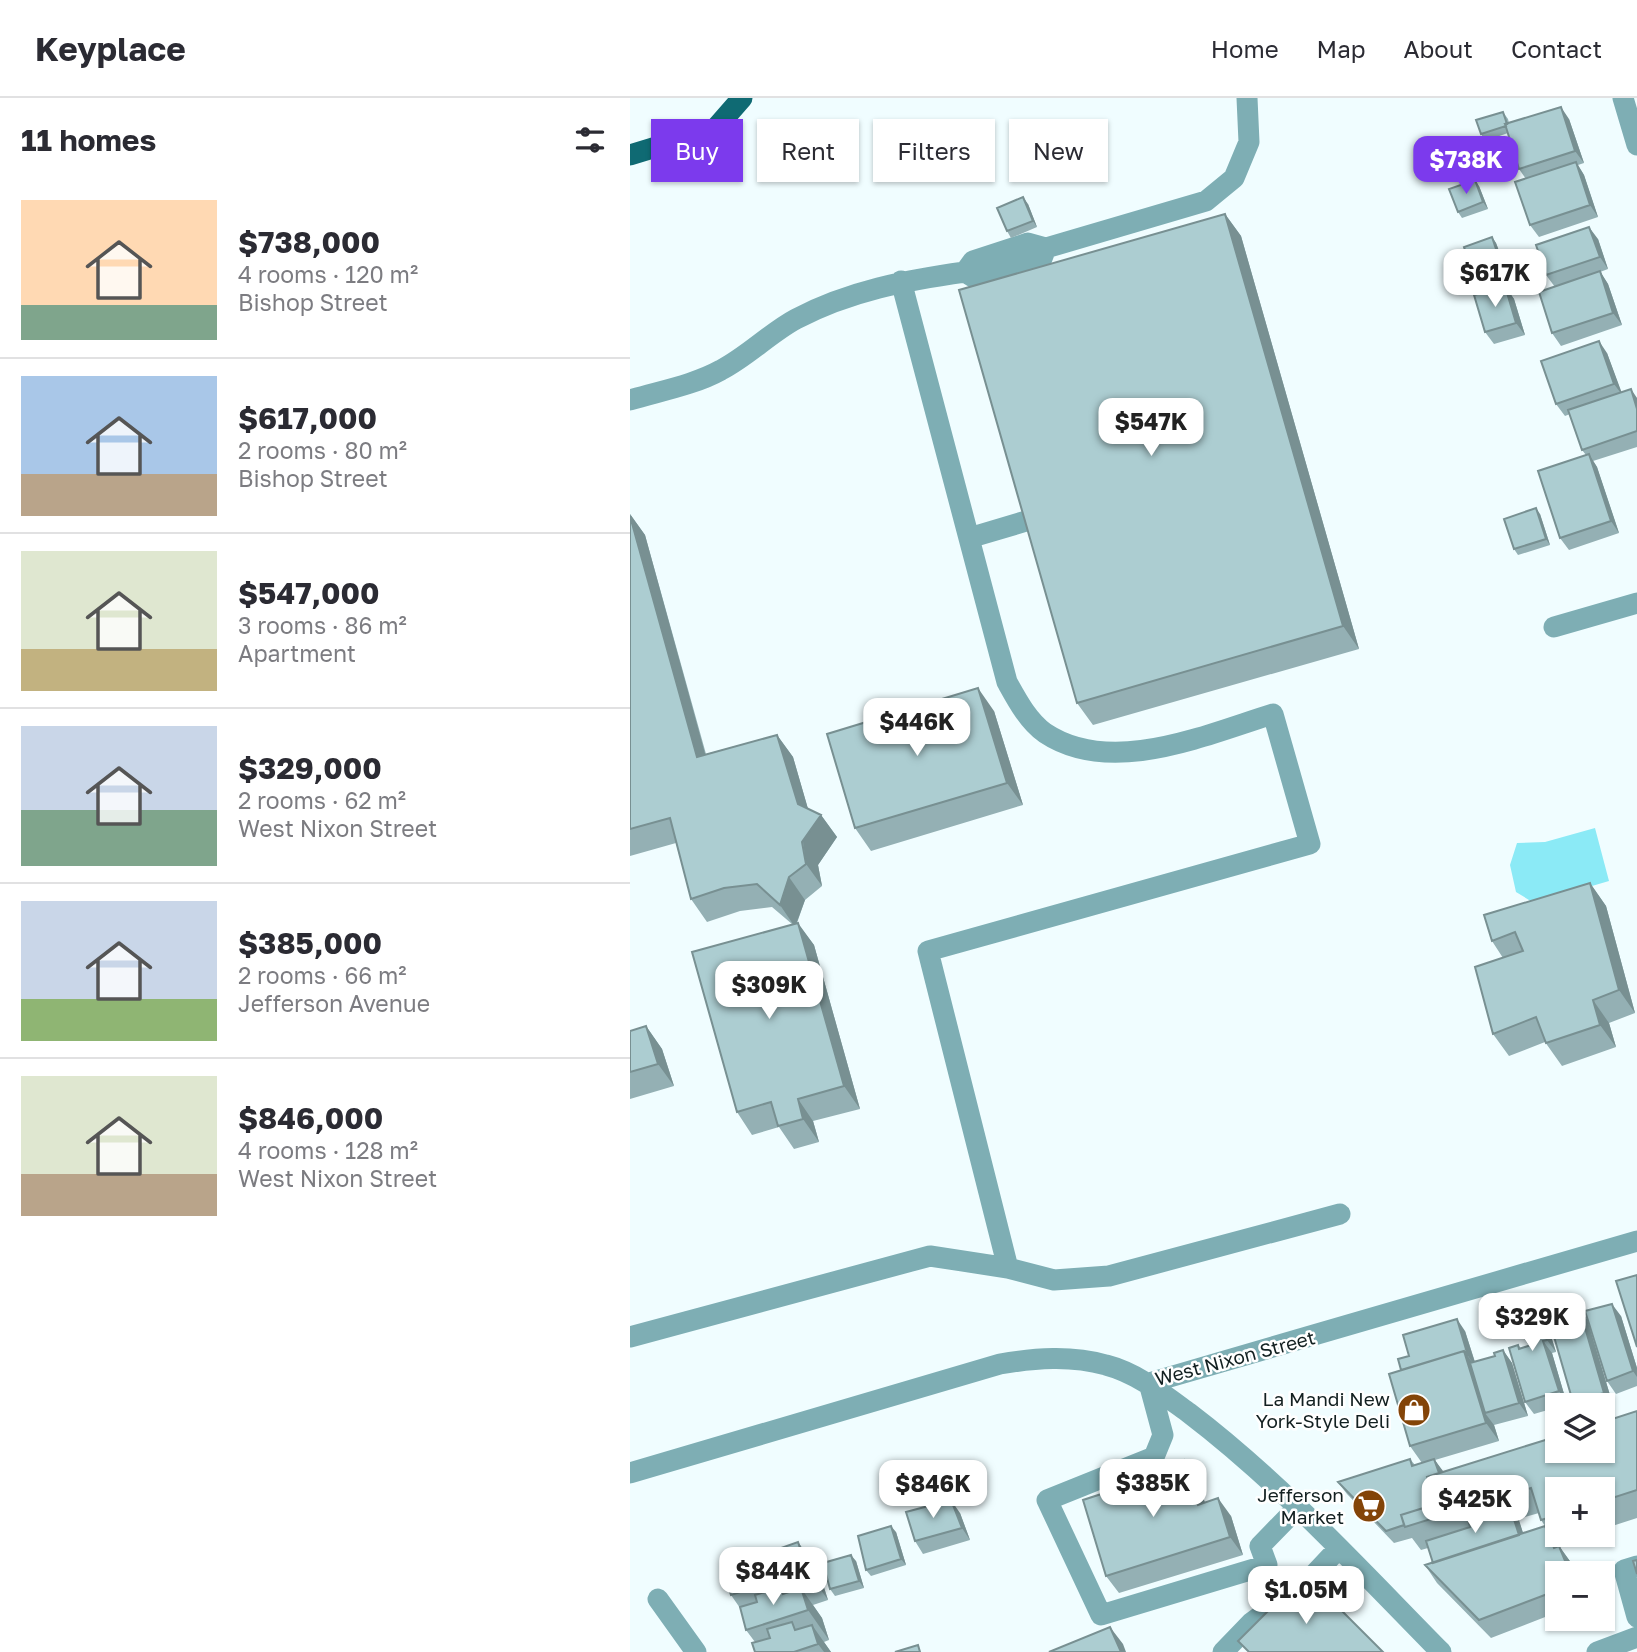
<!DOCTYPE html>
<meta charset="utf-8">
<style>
body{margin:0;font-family:"Golos Text",sans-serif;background:#f2f2f3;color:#2b2b33;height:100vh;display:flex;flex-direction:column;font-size:26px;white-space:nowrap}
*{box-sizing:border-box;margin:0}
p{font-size:23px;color:#7c7c81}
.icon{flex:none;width:38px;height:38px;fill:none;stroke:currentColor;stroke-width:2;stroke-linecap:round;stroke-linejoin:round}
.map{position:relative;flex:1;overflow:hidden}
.panel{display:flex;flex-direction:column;background:#fff;width:630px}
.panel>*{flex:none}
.guide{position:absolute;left:21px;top:21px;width:665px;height:63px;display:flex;gap:14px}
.controls{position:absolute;left:915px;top:1295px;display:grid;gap:14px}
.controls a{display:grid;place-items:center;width:70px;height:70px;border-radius:0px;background:#fff;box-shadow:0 2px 5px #0004;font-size:35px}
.price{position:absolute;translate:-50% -60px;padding:0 16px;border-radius:14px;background:#fff;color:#222;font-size:23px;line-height:46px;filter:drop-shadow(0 2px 4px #0008)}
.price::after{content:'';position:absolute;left:50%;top:42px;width:21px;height:16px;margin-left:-10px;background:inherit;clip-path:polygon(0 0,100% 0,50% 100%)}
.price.on{background:#7c3aed;color:#fff}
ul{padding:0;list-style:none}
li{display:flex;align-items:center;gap:21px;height:175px;padding:0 21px}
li+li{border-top:2px solid #e1e1e2}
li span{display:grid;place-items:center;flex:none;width:196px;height:140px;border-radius:0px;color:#555}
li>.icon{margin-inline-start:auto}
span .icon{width:84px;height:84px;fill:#fffc;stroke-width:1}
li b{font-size:30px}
h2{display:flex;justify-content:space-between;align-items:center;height:84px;padding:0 21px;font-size:30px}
.pill{padding:0 24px;border-radius:0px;background:#fff;box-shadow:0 2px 5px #0004;font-size:24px;line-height:63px}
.pill.on{background:#7c3aed;color:#fff}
header{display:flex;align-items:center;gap:42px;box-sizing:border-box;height:98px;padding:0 35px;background:#fff;border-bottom:2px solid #e1e1e2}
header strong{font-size:33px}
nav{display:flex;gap:38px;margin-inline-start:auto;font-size:24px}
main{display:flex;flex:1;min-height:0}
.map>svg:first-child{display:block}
</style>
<header>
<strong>Keyplace</strong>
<nav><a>Home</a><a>Map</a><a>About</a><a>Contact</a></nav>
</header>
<main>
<section class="panel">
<h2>11 homes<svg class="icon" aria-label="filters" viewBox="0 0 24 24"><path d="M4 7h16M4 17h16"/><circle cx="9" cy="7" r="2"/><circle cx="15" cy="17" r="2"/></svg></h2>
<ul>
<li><span style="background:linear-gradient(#ffd9b3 75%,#7fa58c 0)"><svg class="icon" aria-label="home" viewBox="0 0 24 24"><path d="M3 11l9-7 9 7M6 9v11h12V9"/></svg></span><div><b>$738,000</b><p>4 rooms · 120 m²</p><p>Bishop Street</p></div></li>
<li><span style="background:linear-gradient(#a9c7e8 70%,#b9a48a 0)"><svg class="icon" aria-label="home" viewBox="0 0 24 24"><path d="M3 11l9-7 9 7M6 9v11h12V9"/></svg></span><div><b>$617,000</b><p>2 rooms · 80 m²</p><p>Bishop Street</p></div></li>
<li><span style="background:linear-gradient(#dfe7d0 70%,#c2b280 0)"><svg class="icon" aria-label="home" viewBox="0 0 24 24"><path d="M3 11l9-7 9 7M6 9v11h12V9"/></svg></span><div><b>$547,000</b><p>3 rooms · 86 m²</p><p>Apartment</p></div></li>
<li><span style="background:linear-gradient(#c9d6e8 60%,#7fa58c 0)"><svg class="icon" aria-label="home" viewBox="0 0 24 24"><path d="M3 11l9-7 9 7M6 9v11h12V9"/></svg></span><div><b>$329,000</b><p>2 rooms · 62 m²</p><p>West Nixon Street</p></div></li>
<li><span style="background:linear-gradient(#c9d6e8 70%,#8fb573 0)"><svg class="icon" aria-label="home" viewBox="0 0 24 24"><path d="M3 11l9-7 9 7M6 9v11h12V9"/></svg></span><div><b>$385,000</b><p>2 rooms · 66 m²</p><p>Jefferson Avenue</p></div></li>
<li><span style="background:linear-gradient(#dfe7d0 70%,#b9a48a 0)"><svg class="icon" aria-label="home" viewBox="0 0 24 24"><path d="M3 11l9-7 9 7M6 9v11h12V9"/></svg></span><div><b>$846,000</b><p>4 rooms · 128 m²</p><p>West Nixon Street</p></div></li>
</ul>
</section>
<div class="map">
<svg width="1007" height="1554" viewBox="0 0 1007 1554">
<rect width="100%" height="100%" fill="#f0fdff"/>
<path fill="#8beaf6" d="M 965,730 L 979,783 L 904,805 L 886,794 L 880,767 L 887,745 L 915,744 Z"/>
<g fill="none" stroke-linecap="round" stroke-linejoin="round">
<path stroke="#7eaeb4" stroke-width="21" d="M 993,0 L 1007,47
M 335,174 L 343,163 L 398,145 L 416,150 L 576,103 L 604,80 L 619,44 L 617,0
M 271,183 L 377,584 C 387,602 398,623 415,635 C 481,679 575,637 643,616 L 680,746 L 298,853 L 378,1170
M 0,302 C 30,293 64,287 91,272 C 118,258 140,235 166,221 C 219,193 277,182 335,174 L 348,182 L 411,163 L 416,150
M 339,440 L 403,421
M 924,529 L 1007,505
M 0,1239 L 300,1158 L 378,1170 L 424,1182 L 479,1178 L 710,1116
M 519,1285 L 533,1337 L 524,1359 L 417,1402 L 471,1517 L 637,1467 L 630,1448 L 667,1410
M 519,1285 L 1007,1143
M 0,1375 L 370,1266 C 405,1260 441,1257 476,1267 C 507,1275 533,1296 559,1315 C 651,1385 730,1472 811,1554
M 1007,1468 L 994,1472 L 1007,1519
M 28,1501 L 66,1554
M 593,1554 L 621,1525 L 678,1483 L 709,1450
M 967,1554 L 1007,1539"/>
<path stroke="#0f6a73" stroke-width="21" d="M 0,57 L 85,31 L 112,0"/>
</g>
<path fill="#94b0b4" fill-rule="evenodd" d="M 873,14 L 878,21 L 879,25 L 939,21 L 954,65 L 948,67 L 954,77 L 968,119 L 909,139 L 900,127 L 896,81 L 889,71 L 878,35 L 855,43 L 851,36 Z
M 849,88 L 858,111 L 832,120 L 828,114 Z
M 398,106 L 407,129 L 381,140 L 377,133 Z
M 595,116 L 611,138 L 729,551 L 463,627 L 447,605 Z
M 862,139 L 866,145 L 874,166 L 846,176 L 841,170 Z
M 968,141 L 978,171 L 970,174 L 978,186 L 992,227 L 931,248 L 922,235 L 925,189 L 916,177 Z
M 875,188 L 884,201 L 895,237 L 864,246 L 855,234 Z
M 977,255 L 991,294 L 1007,300 L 1007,349 L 963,363 L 967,369 L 989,435 L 939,452 L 930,440 L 956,357 L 952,352 L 940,316 L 935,318 L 926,306 Z
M 0,416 L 15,437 L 76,656 L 147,637 L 163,659 L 178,711 L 191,717 L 207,739 L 188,767 L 192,788 L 175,802 L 167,825 L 184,847 L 230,1011 L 183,1023 L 189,1044 L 164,1051 L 149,1029 L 122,1037 L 107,1014 L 162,826 L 142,809 L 110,813 L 77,824 L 61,801 L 46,745 L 0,758 Z
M 910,416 L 920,447 L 888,457 L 884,451 Z
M 364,613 L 393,707 L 241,753 L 225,730 Z
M 960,785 L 976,808 L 1005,915 L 979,925 L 986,949 L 932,968 L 915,944 L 879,958 L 863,936 L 873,860 L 862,843 Z
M 16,928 L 32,951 L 44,988 L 0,1001 L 0,933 Z
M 912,1210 L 926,1254 L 922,1255 L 937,1306 L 928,1307 L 928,1309 L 904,1316 L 895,1304 L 888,1247 L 891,1250 L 899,1248 L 891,1236 Z
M 991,1218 L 1007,1270 L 1007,1288 L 986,1296 L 977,1283 Z
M 957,1221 L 983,1307 L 973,1310 L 973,1307 L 946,1307 L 943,1304 Z
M 835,1233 L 845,1264 L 865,1258 L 873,1252 L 882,1265 L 898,1318 L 864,1327 L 869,1343 L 805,1362 L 813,1374 L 1007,1313 L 1007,1420 L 973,1431 L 973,1391 L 928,1391 L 928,1437 L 954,1437 L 927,1445 L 942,1466 L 928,1475 L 928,1514 L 861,1540 L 807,1485 L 795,1467 L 803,1465 L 798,1450 L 791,1452 L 782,1440 L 764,1445 L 717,1396 L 708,1384 L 780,1361 L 785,1367 L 792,1365 L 780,1348 L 771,1272 L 779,1258 ZM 909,1415 L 911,1422 L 915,1428 L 893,1435 L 888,1421 Z
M 554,1362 L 567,1379 L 575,1405 L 601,1418 L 613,1457 L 489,1495 L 476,1478 L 499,1387 Z
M 330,1415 L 340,1442 L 293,1456 L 285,1443 Z
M 266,1434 L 276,1467 L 241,1478 L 236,1472 Z
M 168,1444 L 189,1474 L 198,1502 L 183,1507 L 192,1520 L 199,1542 L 194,1544 L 201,1554 L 125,1554 L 125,1544 L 116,1532 L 110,1510 L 101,1497 L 149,1454 Z
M 226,1463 L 234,1490 L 205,1498 L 200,1491 Z"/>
<path fill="#789092" d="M 931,9 L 939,21 L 954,65 L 945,53 Z
M 946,64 L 954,77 L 968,119 L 960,107 Z
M 845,82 L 849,88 L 858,111 L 853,104 Z
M 393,99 L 398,106 L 407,129 L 403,123 Z
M 595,116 L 611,138 L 729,551 L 713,528 Z
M 959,129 L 968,141 L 978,171 L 970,159 Z
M 862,139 L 866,145 L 874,166 L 869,160 Z
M 970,173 L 978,186 L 992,227 L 983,215 Z
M 875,188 L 884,201 L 895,237 L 886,225 Z
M 969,243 L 977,255 L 993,298 L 984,286 Z
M 1001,291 L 1007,300 L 1007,311 Z
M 959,356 L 967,369 L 989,435 L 981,423 Z
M 906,410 L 910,416 L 920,447 L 916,441 Z
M 0,416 L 15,437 L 82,681 L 67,659 Z
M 348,590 L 364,613 L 393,707 L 377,685 Z
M 147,637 L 163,659 L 183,728 L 191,717 L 207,739 L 188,767 L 192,788 L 176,766 L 168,706 Z
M 159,779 L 175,802 L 165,829 L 150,807 Z
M 960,785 L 976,808 L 1005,915 L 989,892 Z
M 168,825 L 184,847 L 230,1011 L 214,988 Z
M 963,902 L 979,925 L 986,949 L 970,927 Z
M 16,928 L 32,951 L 44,988 L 28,966 Z
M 168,1001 L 183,1023 L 189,1044 L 173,1021 Z
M 904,1197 L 912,1210 L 926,1254 L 917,1242 Z
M 982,1206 L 991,1218 L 1007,1270 L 1007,1279 L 1003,1273 Z
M 949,1209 L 957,1221 L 983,1307 L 974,1295 Z
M 827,1221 L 835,1233 L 847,1271 L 838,1258 Z
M 913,1243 L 922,1255 L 937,1306 L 929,1293 Z
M 873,1252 L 882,1265 L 898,1318 L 889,1305 Z
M 834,1253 L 847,1271 L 855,1315 L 864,1327 L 869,1343 L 856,1325 Z
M 804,1361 L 813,1373 L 822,1399 L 813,1387 Z
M 554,1362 L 567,1379 L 581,1425 L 568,1407 Z
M 588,1400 L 601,1418 L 613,1457 L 600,1439 Z
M 321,1402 L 330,1415 L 340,1442 L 332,1430 Z
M 880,1409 L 889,1422 L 899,1454 L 891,1442 Z
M 261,1428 L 266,1434 L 276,1467 L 271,1461 Z
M 915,1428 L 928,1446 L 936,1468 L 924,1450 Z
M 168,1444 L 189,1474 L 198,1502 L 177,1472 Z
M 929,1448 L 942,1466 L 946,1475 L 940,1475 Z
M 221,1457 L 226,1463 L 234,1490 L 229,1483 Z
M 171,1490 L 192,1520 L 199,1542 L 178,1512 Z
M 182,1527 L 201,1554 L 194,1554 L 188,1546 Z
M 480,1529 L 493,1546 L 496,1554 L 491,1554 Z"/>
<path fill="#accdd1" stroke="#789092" stroke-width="2" d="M 931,9 L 945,53 L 889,71 L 875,26 Z
M 873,14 L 877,26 L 875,26 L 876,28 L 851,36 L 846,22 Z
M 946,64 L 960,107 L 900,127 L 885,84 Z
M 845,82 L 853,104 L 828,114 L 819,91 Z
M 393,99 L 403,123 L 377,133 L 367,110 Z
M 595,116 L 713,528 L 447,605 L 329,192 Z
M 959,129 L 970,159 L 916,177 L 906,147 Z
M 862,139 L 869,160 L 841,170 L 834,149 Z
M 970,173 L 983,215 L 922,235 L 909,194 Z
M 875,188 L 886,225 L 855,234 L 844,197 Z
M 969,243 L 984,286 L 926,306 L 911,263 Z
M 1001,291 L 1007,311 L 1007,333 L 952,352 L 938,312 Z
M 959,356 L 981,423 L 930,440 L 908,373 Z
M 906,410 L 916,441 L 884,451 L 874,421 Z
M 0,418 L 67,659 L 147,637 L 168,706 L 191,717 L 172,744 L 176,766 L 159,779 L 150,807 L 127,786 L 94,790 L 61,801 L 40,720 L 0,731 Z
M 348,590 L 377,685 L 225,730 L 197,636 Z
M 960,785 L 989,892 L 963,902 L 970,927 L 916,945 L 906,919 L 863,936 L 845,869 L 893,853 L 885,834 L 862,843 L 854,817 Z
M 168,825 L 214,988 L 168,1001 L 173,1021 L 148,1028 L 141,1004 L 107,1014 L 62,854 Z
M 16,928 L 28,966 L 0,974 L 0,933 Z
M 1007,1177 L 1007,1249 L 986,1183 Z
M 904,1197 L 917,1242 L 913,1243 L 929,1293 L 895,1304 L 879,1250 L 888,1247 L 889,1251 L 904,1246 L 900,1233 L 891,1236 L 881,1204 Z
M 982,1206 L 1003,1273 L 977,1283 L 955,1213 Z
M 949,1209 L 974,1295 L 943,1304 L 918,1218 Z
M 827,1221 L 838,1258 L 834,1253 L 771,1272 L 768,1261 L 779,1258 L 773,1237 Z
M 873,1252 L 889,1305 L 855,1315 L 840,1265 L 865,1258 L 864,1255 Z
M 834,1253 L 856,1325 L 780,1348 L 759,1276 Z
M 1007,1313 L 1007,1392 L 973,1403 L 973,1391 L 928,1391 L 928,1417 L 911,1422 L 901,1390 L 775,1429 L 771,1417 L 806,1406 L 797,1379 L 928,1338 L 928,1353 L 973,1353 L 973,1324 Z
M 780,1361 L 782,1368 L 804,1361 L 809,1375 L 797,1379 L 806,1406 L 771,1417 L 774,1427 L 756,1433 L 708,1384 Z
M 554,1362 L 568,1407 L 588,1400 L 600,1439 L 476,1478 L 453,1402 L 499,1387 L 497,1380 Z
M 321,1402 L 332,1430 L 285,1443 L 276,1414 Z
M 880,1409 L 889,1437 L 803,1465 L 796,1443 L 840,1429 L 838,1422 Z
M 261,1428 L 271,1461 L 236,1472 L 228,1438 Z
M 915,1428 L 924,1450 L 929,1448 L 940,1475 L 928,1475 L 928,1492 L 849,1522 L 795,1467 Z
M 168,1444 L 177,1472 L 101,1497 L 93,1473 L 149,1454 L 148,1451 Z
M 221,1457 L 229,1483 L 200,1491 L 193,1465 Z
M 1007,1462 L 1007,1476 L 1003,1463 Z
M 675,1476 L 753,1554 L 619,1554 L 608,1543 Z
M 151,1489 L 153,1496 L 171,1490 L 178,1512 L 116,1532 L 110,1509 L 127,1504 L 125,1497 Z
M 162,1524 L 165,1532 L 182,1527 L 188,1546 L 164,1554 L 125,1554 L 122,1545 L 140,1540 L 137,1531 Z
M 480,1529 L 491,1554 L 419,1554 Z
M 288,1547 L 290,1554 L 265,1554 Z"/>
<defs>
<symbol id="shop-disc" viewBox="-11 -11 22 22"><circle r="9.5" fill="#834408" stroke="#fff"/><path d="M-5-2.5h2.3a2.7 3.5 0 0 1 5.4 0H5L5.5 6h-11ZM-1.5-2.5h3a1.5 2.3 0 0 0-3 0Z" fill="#fff"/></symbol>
<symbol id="supermarket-disc" viewBox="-11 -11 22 22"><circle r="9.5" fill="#834408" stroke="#fff"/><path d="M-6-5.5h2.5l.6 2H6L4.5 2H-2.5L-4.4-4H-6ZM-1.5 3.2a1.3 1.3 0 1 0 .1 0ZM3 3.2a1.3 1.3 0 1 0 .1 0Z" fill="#fff"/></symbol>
</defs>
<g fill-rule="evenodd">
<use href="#shop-disc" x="765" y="1293" width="38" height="38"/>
<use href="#supermarket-disc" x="720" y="1389" width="38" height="38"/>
</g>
<g text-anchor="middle" stroke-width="5" stroke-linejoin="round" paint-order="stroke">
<g font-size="19" fill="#132021" stroke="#fff">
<text transform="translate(605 1260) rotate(-15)" y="7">West Nixon Street</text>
</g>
<g font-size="19" fill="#132021" stroke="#fff" text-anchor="end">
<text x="760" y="1308">La Mandi New<tspan x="760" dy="22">York-Style Deli</tspan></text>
<text x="714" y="1404">Jefferson<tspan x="714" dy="22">Market</tspan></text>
</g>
</g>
</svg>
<div class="controls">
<a><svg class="icon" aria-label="layers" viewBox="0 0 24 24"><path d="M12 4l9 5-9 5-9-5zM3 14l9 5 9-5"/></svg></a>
<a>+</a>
<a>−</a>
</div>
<b class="price on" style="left:836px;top:98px">$738K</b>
<b class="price" style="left:865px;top:211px">$617K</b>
<b class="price" style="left:521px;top:360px">$547K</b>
<b class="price" style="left:287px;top:660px">$446K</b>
<b class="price" style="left:139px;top:923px">$309K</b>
<b class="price" style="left:902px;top:1255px">$329K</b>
<b class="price" style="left:523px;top:1421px">$385K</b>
<b class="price" style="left:303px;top:1422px">$846K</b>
<b class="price" style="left:845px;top:1437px">$425K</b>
<b class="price" style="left:143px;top:1509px">$844K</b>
<b class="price" style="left:676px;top:1528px">$1.05M</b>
<div class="guide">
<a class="pill on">Buy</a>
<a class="pill">Rent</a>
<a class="pill">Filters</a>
<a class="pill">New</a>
</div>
</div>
</main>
